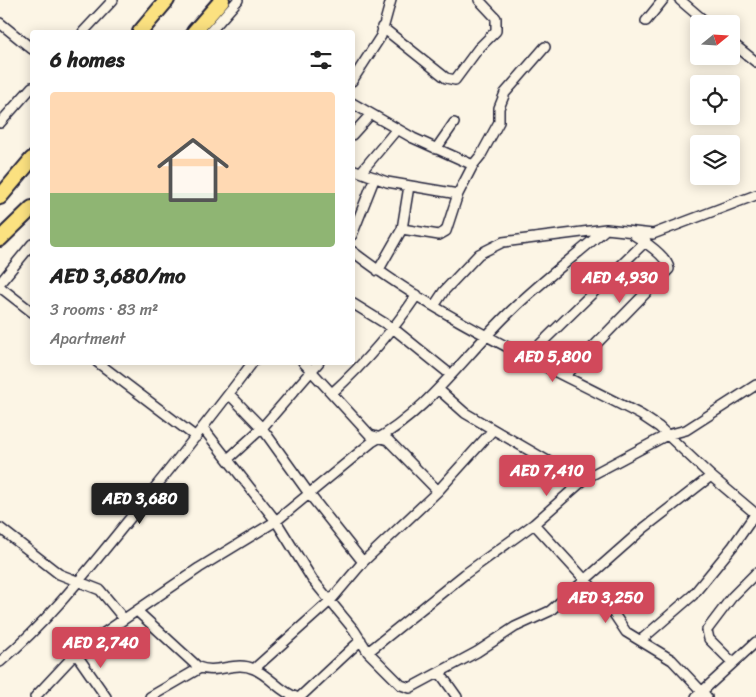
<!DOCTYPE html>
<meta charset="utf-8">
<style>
body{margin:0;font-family:Sriracha,sans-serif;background:#f2f2f2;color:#222;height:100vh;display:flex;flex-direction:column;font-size:19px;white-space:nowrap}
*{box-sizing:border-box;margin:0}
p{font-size:16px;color:#767676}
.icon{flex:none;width:28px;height:28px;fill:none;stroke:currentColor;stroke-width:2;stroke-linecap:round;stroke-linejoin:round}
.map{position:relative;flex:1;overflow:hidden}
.details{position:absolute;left:30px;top:30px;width:325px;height:335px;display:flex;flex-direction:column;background:#fff;border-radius:5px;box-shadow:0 2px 12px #0003}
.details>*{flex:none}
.needle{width:32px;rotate:72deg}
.buttons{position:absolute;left:690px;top:15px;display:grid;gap:10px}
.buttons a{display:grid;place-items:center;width:50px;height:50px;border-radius:5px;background:#fff;box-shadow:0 2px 12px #0003;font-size:25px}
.price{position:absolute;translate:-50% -42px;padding:0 11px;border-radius:5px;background:#d1495b;color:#fff;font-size:16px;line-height:32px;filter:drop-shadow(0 1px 2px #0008)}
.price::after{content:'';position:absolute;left:50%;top:30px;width:15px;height:11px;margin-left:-8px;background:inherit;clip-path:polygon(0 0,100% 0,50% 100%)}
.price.selected{background:#222;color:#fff}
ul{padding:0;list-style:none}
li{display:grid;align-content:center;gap:10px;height:265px;padding:0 20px}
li+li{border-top:1px solid #e0e0e0}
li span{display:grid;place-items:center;height:155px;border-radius:5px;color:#555}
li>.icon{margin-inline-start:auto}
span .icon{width:90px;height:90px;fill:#fffc;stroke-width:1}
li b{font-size:21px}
h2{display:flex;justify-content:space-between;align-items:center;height:60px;padding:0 20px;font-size:21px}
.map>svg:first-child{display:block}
</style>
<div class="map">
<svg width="756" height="697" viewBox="0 0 756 697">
<rect width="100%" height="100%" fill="#fcf5e5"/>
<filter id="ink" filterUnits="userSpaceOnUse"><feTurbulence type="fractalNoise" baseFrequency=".02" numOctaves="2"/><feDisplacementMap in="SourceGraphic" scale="10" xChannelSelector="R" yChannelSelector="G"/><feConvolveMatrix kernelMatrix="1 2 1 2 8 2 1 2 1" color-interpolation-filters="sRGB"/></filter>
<g filter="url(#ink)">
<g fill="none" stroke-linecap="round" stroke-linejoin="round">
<defs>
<path id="minor" d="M 680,0 L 708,24
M 646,21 L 663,0
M 0,23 L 32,49
M 382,27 L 446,78 L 455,80 L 478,49 L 496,31 L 496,18 L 479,0
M 83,32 L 113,0
M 210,32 L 238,0
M 731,42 L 756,62
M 352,81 L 381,36 L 391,0
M 352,103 L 413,138 L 473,165
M 0,123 L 32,87
M 352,135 L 371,114
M 436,149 L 454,123
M 352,169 L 387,182 L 458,194
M 361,172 L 397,129
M 402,229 L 439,235 L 446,231 L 458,194 L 473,165 L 481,155 L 499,122 L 499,108 L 505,93 L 545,47
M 352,235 L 375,177
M 352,251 C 440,319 543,364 641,415 L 659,427 L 711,476 L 756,514
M 378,271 L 402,229 L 409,186
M 0,283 L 32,244
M 0,287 L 32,312
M 352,303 L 394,329 L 451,375
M 434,306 L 444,291 L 479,254 L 503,242 L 606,229 L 653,234 L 756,195
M 527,357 L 646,241
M 97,362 L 196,437
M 303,362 L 370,435 L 388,440 L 438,491
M 565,376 L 669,269 C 669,258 643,240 634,235
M 438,389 L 465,413 L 551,463 L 579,484
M 332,393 C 365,363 392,332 417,295
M 229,394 L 262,428 L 310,495 L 363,562
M 203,428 L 276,521 L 312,579 L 354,630 L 368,652 L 401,685 L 410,688 L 477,652 L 515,627 L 550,611 L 644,528 L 711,476
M 228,459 L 262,428 L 319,362
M 534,524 L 608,605 L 626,632 L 672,660 L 707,697
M 0,528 L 59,574 L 100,590 L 124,619
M 137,611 L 198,667 C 217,675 235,660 254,669 C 270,676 280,692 296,697
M 641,640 L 693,595 L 733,546 L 756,513
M 368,652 L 465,574 L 534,524 L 586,478 L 667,435 L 686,430 L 756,385
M 76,654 L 106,697
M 0,662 C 46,623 85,574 123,527 C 167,473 211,418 253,362
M 733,663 L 709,639 L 707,630 L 732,597 L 756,573
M 254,669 L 330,601 L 363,562 L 438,491 L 493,430
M 440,673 L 457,697
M 35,697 L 79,650 L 199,568 L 276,521 L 372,442 C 429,411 466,353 513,309 C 542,281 575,256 606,229
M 150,697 L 200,668
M 300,697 L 361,640
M 696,697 L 756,642"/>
<path id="highway" d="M 140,32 L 167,0
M 194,32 L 222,0
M 0,197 L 32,159
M 0,239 L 32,208"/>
</defs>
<use href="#minor" stroke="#22223b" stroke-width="12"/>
<use href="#highway" stroke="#22223b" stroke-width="18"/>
<use href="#minor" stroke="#fcf5e5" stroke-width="9"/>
<use href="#highway" stroke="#fbe180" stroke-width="14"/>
</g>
</g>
</svg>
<div class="buttons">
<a><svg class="needle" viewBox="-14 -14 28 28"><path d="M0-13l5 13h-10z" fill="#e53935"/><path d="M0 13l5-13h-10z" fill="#767676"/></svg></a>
<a><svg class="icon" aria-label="locate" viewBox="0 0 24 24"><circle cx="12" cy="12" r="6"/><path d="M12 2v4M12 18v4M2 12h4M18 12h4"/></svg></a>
<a><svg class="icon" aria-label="layers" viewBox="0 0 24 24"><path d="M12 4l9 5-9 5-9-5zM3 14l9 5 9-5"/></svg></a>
</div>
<b class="price" style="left:620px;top:304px">AED 4,930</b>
<b class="price" style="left:553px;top:383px">AED 5,800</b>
<b class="price" style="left:547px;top:497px">AED 7,410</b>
<b class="price selected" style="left:140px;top:525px">AED 3,680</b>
<b class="price" style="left:606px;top:624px">AED 3,250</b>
<b class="price" style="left:101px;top:669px">AED 2,740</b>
<section class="details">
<h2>6 homes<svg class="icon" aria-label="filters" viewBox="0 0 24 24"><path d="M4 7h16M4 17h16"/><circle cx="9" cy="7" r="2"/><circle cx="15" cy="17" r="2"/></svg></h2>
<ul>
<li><span style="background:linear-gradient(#ffd9b3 65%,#8fb573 0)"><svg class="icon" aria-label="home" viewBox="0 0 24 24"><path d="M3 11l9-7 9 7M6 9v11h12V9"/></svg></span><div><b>AED 3,680/mo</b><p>3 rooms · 83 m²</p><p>Apartment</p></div></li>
</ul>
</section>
</div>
